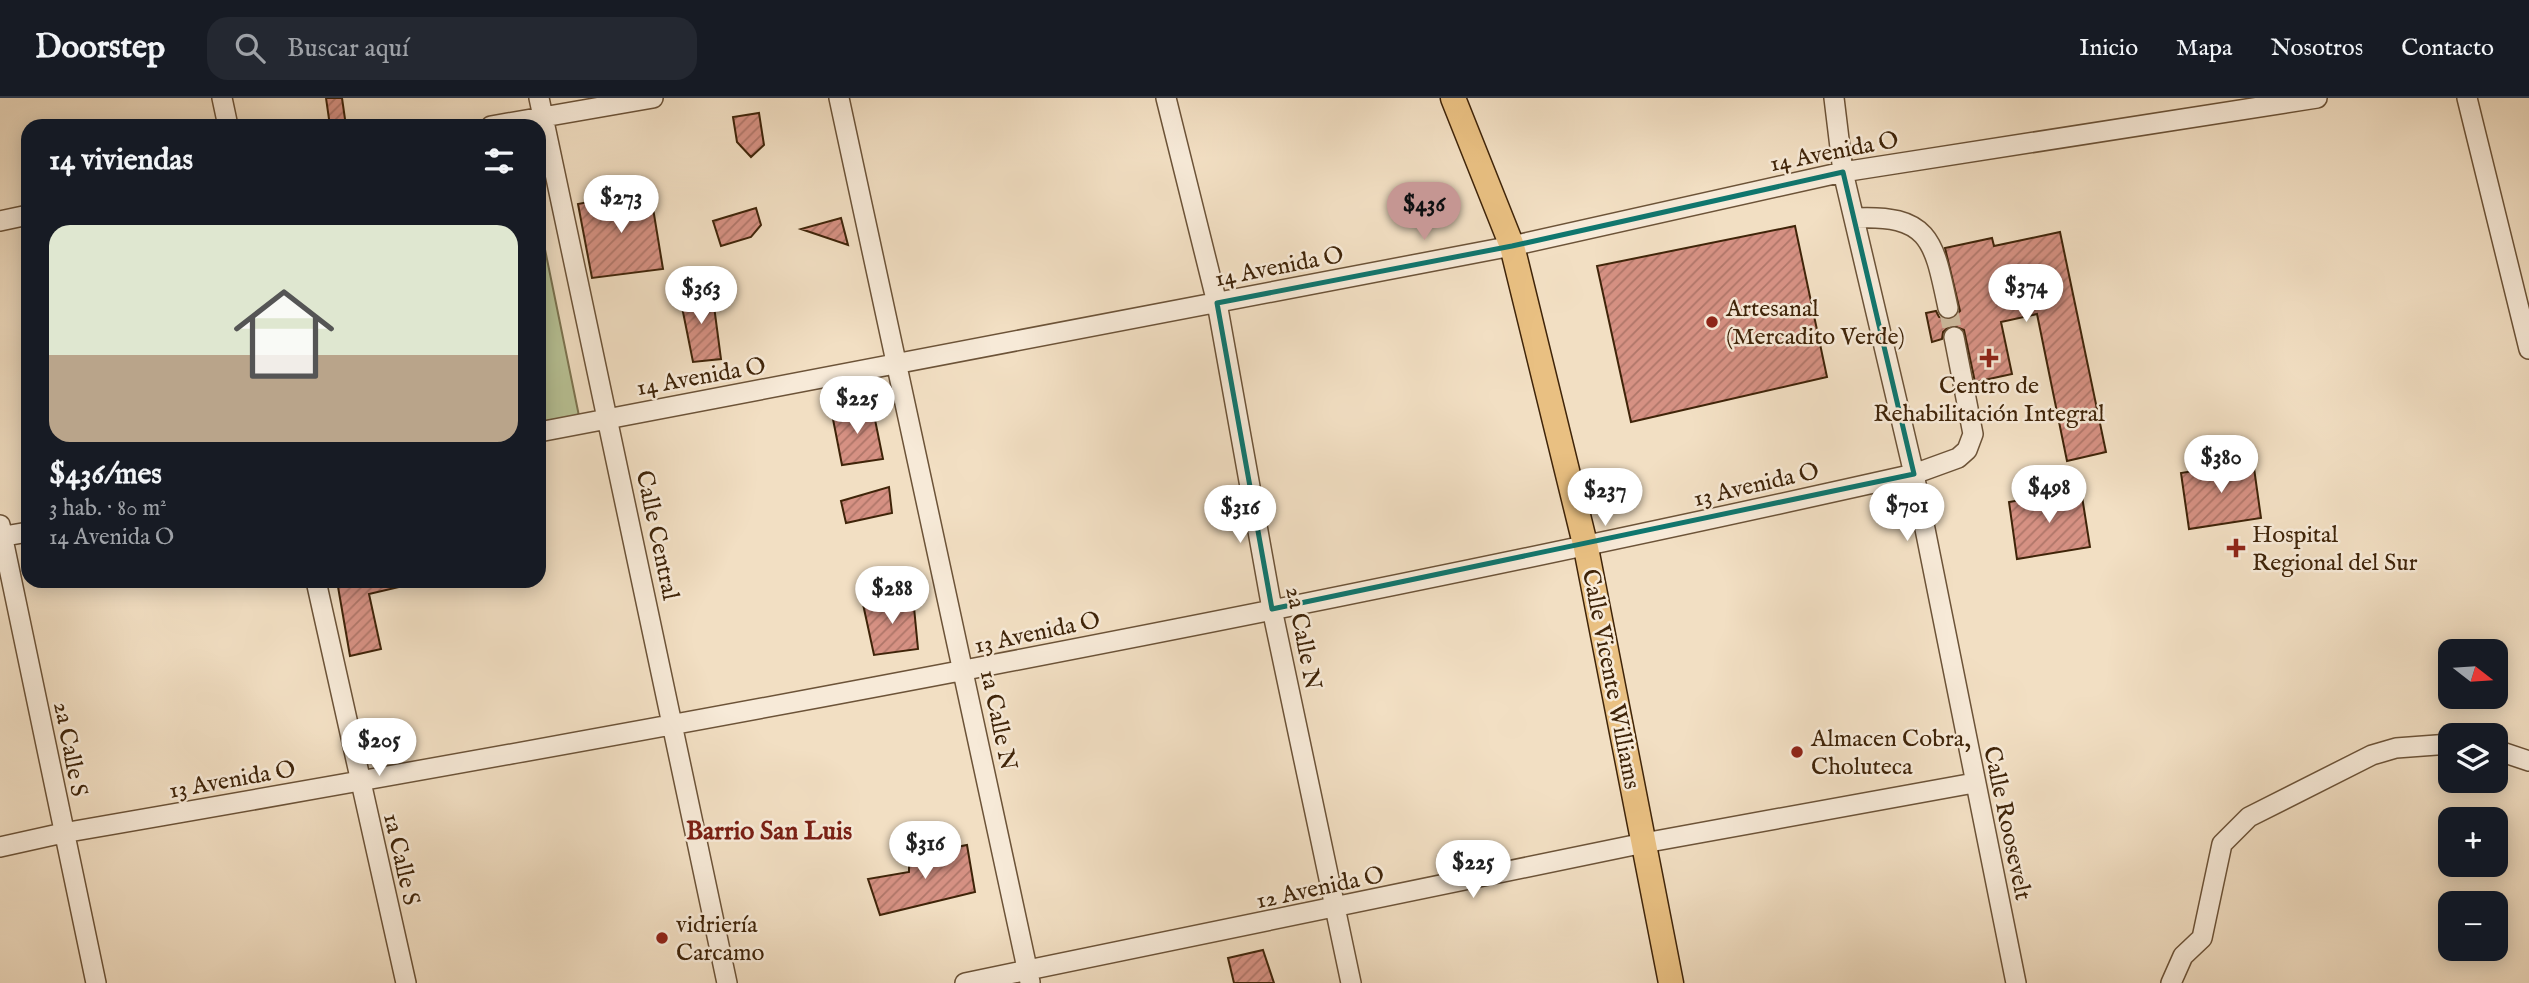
<!DOCTYPE html>
<html lang="es">
<meta charset="utf-8">
<style>
body{margin:0;font-family:"IM FELL English",serif;background:#242831;color:#f1f3f6;height:100vh;display:flex;flex-direction:column;font-size:26px;white-space:nowrap}
*{box-sizing:border-box;margin:0}
p{font-size:23px;color:#9ea1a6}
.icon{flex:none;width:38px;height:38px;fill:none;stroke:currentColor;stroke-width:2;stroke-linecap:round;stroke-linejoin:round}
.map{position:relative;flex:1;overflow:hidden}
.drawer{position:absolute;left:21px;top:21px;width:525px;height:469px;display:flex;flex-direction:column;background:#171b24;border-radius:21px;box-shadow:0 4px 18px #0003}
.drawer>*{flex:none}
.needle{width:46px;rotate:107deg}
.controls{position:absolute;left:2438px;top:541px;display:grid;gap:14px}
.controls a{display:grid;place-items:center;width:70px;height:70px;border-radius:14px;background:#171b24;box-shadow:0 4px 18px #0003;font-size:35px}
.price{position:absolute;translate:-50% -60px;padding:0 16px;border-radius:24px;background:#fff;color:#222;font-size:23px;line-height:46px;filter:drop-shadow(0 2px 4px #0008)}
.price::after{content:'';position:absolute;left:50%;top:42px;width:21px;height:16px;margin-left:-10px;background:inherit;clip-path:polygon(0 0,100% 0,50% 100%)}
.price.active{background:#c59692;color:#111}
ul{padding:0;list-style:none}
li{display:grid;align-content:center;gap:14px;height:371px;padding:0 28px}
li+li{border-top:2px solid #363941}
li span{display:grid;place-items:center;height:217px;border-radius:21px;color:#555}
li>.icon{margin-inline-start:auto}
span .icon{width:126px;height:126px;fill:#fffc;stroke-width:1}
li b{font-size:30px}
h2{display:flex;justify-content:space-between;align-items:center;height:84px;padding:0 28px;font-size:30px}
header{display:flex;align-items:center;gap:42px;box-sizing:border-box;height:98px;padding:0 35px;background:#171b24;border-bottom:2px solid #363941}
header strong{font-size:33px}
nav{display:flex;gap:38px;margin-inline-start:auto;font-size:24px}
.search{width:490px;height:63px;background:#242831;display:flex;align-items:center;gap:18px;box-sizing:border-box;padding:0 24px;border-radius:21px;color:#9ea1a6;font-size:26px}
.map>svg:first-child{display:block}
</style>
<header>
<strong>Doorstep</strong>
<div class="search"><svg class="icon" aria-label="search" viewBox="0 0 24 24"><circle cx="10" cy="10" r="6"/><path d="M15 15l6 6"/></svg>Buscar aquí</div>
<nav><a>Inicio</a><a>Mapa</a><a>Nosotros</a><a>Contacto</a></nav>
</header>
<div class="map">
<svg width="2529" height="885" viewBox="0 0 2529 885">
<defs>
<pattern id="building-hatch" width="6" height="6" patternUnits="userSpaceOnUse" patternTransform="scale(1.75)"><rect width="6" height="6" fill="#d69183"/><path d="M-1 1l2-2M0 6l6-6M5 7l2-2" fill="none" stroke="#af7669"/></pattern>
</defs>
<rect width="100%" height="100%" fill="#f2dfc3"/>
<filter id="stains"><feTurbulence type="fractalNoise" baseFrequency=".00286" numOctaves="4"/><feColorMatrix values="0 0 0 0 .2 0 0 0 0 .09 0 0 0 0 .02 0 0 0 .5 -.17"/></filter>
<radialGradient id="worn" r=".72"><stop offset=".6" stop-color="#630" stop-opacity="0"/><stop offset="1" stop-color="#630" stop-opacity=".3"/></radialGradient>
<path fill="#b8c295" stroke="#7c734f" stroke-width="2" d="M 539,122 L 579,318 L 539,324 Z"/>
<path fill="url(#building-hatch)" stroke="#3f2409" stroke-width="2" d="M 326,0 L 342,0 L 346,28 L 330,28 Z
M 759,15 L 764,47 L 751,59 L 737,44 L 733,19 Z
M 650,92 L 663,171 L 592,180 L 578,106 Z
M 756,110 L 761,127 L 751,139 L 721,148 L 713,123 Z
M 841,120 L 848,147 L 801,131 Z
M 1795,128 L 1827,279 L 1631,324 L 1597,168 Z
M 2060,134 L 2106,354 L 2067,363 L 2037,216 L 2001,224 L 2012,276 L 1975,284 L 1964,232 L 1951,227 L 1943,234 L 1942,241 L 1932,244 L 1926,215 L 1936,213 L 1939,219 L 1950,222 L 1960,213 L 1945,150 L 1992,140 L 1994,148 Z
M 712,193 L 721,261 L 693,264 L 680,199 Z
M 872,307 L 883,361 L 842,367 L 832,316 Z
M 2253,363 L 2261,420 L 2189,431 L 2181,375 Z
M 889,389 L 892,415 L 846,425 L 841,403 Z
M 2081,392 L 2090,449 L 2017,461 L 2009,404 Z
M 337,483 L 398,483 L 399,489 L 369,496 L 381,551 L 350,558 Z
M 913,499 L 918,551 L 874,557 L 863,506 Z
M 967,747 L 975,794 L 880,817 L 868,781 L 909,774 L 909,758 Z
M 1263,852 L 1274,885 L 1234,885 L 1228,860 Z"/>
<g fill="none" stroke-linecap="round" stroke-linejoin="round">
<path stroke="#ceba9e" stroke-width="19" stroke-dasharray="19 10" stroke-linecap="butt" d="M 1948,210 L 1954,239"/>
<defs>
<path id="minor" d="M 222,0 L 228,28
M 539,0 L 727,885
M 839,0 L 1030,884
M 1166,0 L 1217,205 L 1272,511 L 1351,885
M 1834,0 L 1843,74 L 1914,376 L 2016,885
M 2467,0 L 2529,251
M 491,28 L 653,0
M 1854,120 C 1931,116 1934,144 1948,210
M 0,123 L 28,117
M 539,334 L 1512,148 L 1843,74 L 2317,0
M 0,427 L 96,885
M 0,439 L 28,434
M 316,483 L 406,885
M 2496,652 L 2529,663
M 0,749 L 63,735 C 682,628 1300,514 1914,376 L 1958,360 L 1967,352 L 1973,336 L 1954,239
M 965,885 L 1644,745 L 1974,685
M 2171,885 L 2183,858 L 2202,840 L 2222,746 L 2249,719 L 2372,657 L 2396,650 L 2450,646"/>
<path id="major" d="M 1453,0 L 1512,148 L 1586,450 L 1671,885"/>
</defs>
<use href="#minor" stroke="#6c5338" stroke-width="22"/>
<use href="#major" stroke="#3f2409" stroke-width="27"/>
<use href="#minor" stroke="#f7ead8" stroke-width="19"/>
<use href="#major" stroke="#e9c082" stroke-width="24"/>
</g>
<path fill="none" stroke="#0f766e" stroke-width="5" stroke-linejoin="round" d="M 1843,74 L 1914,376 L 1272,511 L 1217,205 L 1512,148 Z"/>
<g fill="#8f2418" stroke="#f7ead8" stroke-width="2.5">
<circle cx="1712" cy="224" r="7"/>
<path d="M1985.5 249.5h7v7h7v7h-7v7h-7v-7h-7v-7h7z"/>
<path d="M2232.5 439.5h7v7h7v7h-7v7h-7v-7h-7v-7h7z"/>
<circle cx="1797" cy="654" r="7"/>
<circle cx="662" cy="840" r="7"/>
</g>
<g text-anchor="middle" stroke-width="5" stroke-linejoin="round" paint-order="stroke">
<g font-size="24" fill="#3f2409" stroke="#f7ead8">
<text transform="translate(1834 53) rotate(-11)" y="8">14 Avenida O</text>
<text transform="translate(1279 168) rotate(-11)" y="8">14 Avenida O</text>
<text transform="translate(701 278) rotate(-10)" y="8">14 Avenida O</text>
<text transform="translate(1756 386) rotate(-13)" y="8">13 Avenida O</text>
<text transform="translate(658 437) rotate(78)" y="8">Calle Central</text>
<text transform="translate(1037 534) rotate(-12)" y="8">13 Avenida O</text>
<text transform="translate(1304 540) rotate(79)" y="8">2a Calle N</text>
<text transform="translate(1612 581) rotate(79)" y="8">Calle Vicente Williams</text>
<text transform="translate(999 622) rotate(78)" y="8">1a Calle N</text>
<text transform="translate(71 651) rotate(79)" y="8">2a Calle S</text>
<text transform="translate(232 681) rotate(-10)" y="8">13 Avenida O</text>
<text transform="translate(2008 725) rotate(78)" y="8">Calle Roosevelt</text>
<text transform="translate(402 761) rotate(77)" y="8">1a Calle S</text>
<text transform="translate(1320 789) rotate(-12)" y="8">12 Avenida O</text>
</g>
<g font-size="24" fill="#3f2409" stroke="#f7ead8" text-anchor="start">
<text x="1726" y="218">Artesanal<tspan x="1726" dy="28">(Mercadito Verde)</tspan></text>
<text x="1989" y="295" text-anchor="middle">Centro de<tspan x="1989" dy="28">Rehabilitación Integral</tspan></text>
<text x="2252" y="444">Hospital<tspan x="2252" dy="28">Regional del Sur</tspan></text>
<text x="1811" y="648">Almacen Cobra,<tspan x="1811" dy="28">Choluteca</tspan></text>
<text x="676" y="834">vidriería<tspan x="676" dy="28">Carcamo</tspan></text>
</g>
<g font-size="26" font-weight="bold" fill="#7a1f14" stroke="#f7ead8">
<text x="769" y="741">Barrio San Luis</text>
</g>
</g>
<rect width="100%" height="100%" filter="url(#stains)"/>
<rect width="100%" height="100%" fill="url(#worn)"/>
</svg>
<div class="controls">
<a><svg class="needle" viewBox="-14 -14 28 28"><path d="M0-13l5 13h-10z" fill="#e53935"/><path d="M0 13l5-13h-10z" fill="#9ea1a6"/></svg></a>
<a><svg class="icon" aria-label="layers" viewBox="0 0 24 24"><path d="M12 4l9 5-9 5-9-5zM3 14l9 5 9-5"/></svg></a>
<a>+</a>
<a>−</a>
</div>
<b class="price" style="left:621px;top:137px">$273</b>
<b class="price active" style="left:1424px;top:144px">$436</b>
<b class="price" style="left:2026px;top:226px">$374</b>
<b class="price" style="left:701px;top:228px">$363</b>
<b class="price" style="left:857px;top:338px">$225</b>
<b class="price" style="left:2221px;top:397px">$380</b>
<b class="price" style="left:2049px;top:427px">$498</b>
<b class="price" style="left:1605px;top:430px">$237</b>
<b class="price" style="left:1907px;top:445px">$701</b>
<b class="price" style="left:1240px;top:447px">$316</b>
<b class="price" style="left:892px;top:528px">$288</b>
<b class="price" style="left:379px;top:680px">$205</b>
<b class="price" style="left:925px;top:783px">$316</b>
<b class="price" style="left:1473px;top:802px">$225</b>
<section class="drawer">
<h2>14 viviendas<svg class="icon" aria-label="filters" viewBox="0 0 24 24"><path d="M4 7h16M4 17h16"/><circle cx="9" cy="7" r="2"/><circle cx="15" cy="17" r="2"/></svg></h2>
<ul>
<li><span style="background:linear-gradient(#dfe7d0 60%,#b9a48a 0)"><svg class="icon" aria-label="home" viewBox="0 0 24 24"><path d="M3 11l9-7 9 7M6 9v11h12V9"/></svg></span><div><b>$436/mes</b><p>3 hab. · 80 m²</p><p>14 Avenida O</p></div></li>
</ul>
</section>
</div>
